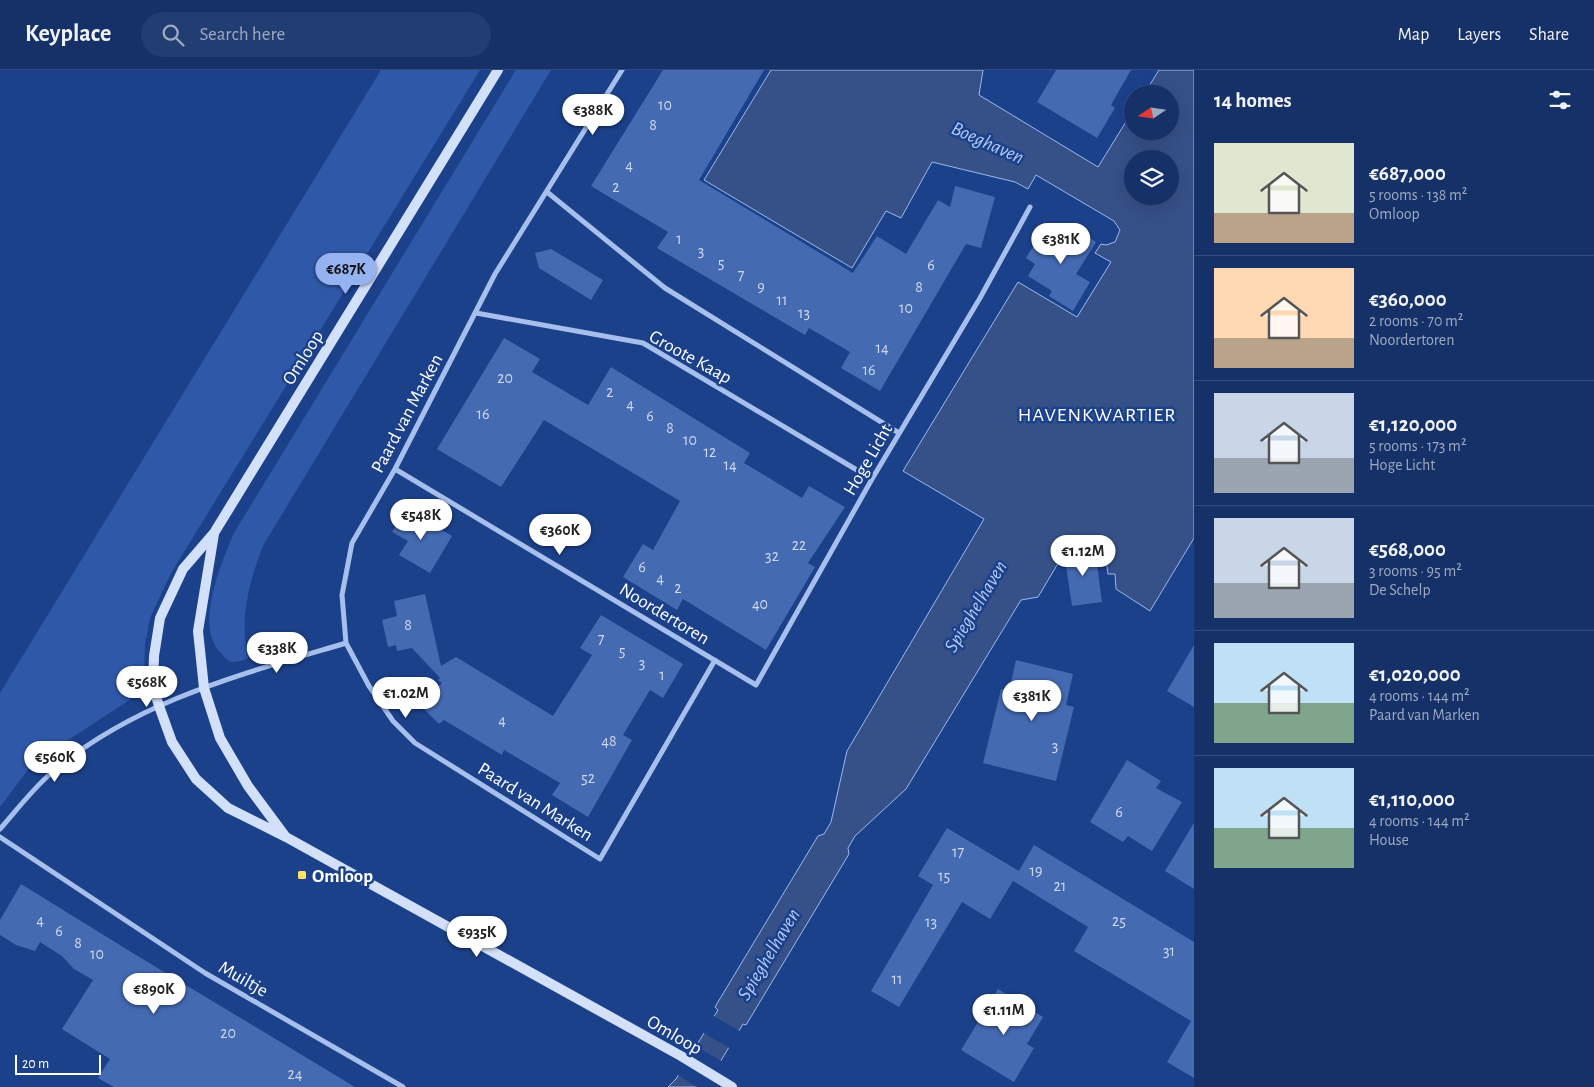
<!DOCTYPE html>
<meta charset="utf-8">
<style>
body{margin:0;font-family:"Alegreya Sans",sans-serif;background:#223d71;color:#f1f3f6;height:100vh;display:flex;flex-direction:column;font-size:19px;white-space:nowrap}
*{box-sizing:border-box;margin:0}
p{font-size:16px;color:#9da9c0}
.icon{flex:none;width:28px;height:28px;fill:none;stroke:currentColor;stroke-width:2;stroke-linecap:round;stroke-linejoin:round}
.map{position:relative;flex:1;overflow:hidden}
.details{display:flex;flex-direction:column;background:#153168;width:400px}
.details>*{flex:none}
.needle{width:32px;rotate:257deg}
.buttons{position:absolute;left:1124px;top:15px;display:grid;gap:10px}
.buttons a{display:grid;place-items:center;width:55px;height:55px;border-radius:50%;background:#153168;box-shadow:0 5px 20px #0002,0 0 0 1px #344c7c;font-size:25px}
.scale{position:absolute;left:15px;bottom:12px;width:86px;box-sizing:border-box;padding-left:5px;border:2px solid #fff;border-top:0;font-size:14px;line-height:18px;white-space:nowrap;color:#fff;-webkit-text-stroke:4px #1c418b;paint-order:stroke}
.price{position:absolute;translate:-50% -42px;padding:0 11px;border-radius:18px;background:#fff;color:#222;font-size:16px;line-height:32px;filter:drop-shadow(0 1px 2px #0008)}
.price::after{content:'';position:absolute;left:50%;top:30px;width:15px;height:11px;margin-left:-8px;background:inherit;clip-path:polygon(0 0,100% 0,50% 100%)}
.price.current{background:#95b2f1;color:#111}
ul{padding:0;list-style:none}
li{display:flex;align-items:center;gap:15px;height:125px;padding:0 20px}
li+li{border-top:1px solid #344c7c}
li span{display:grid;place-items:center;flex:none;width:140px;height:100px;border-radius:0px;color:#555}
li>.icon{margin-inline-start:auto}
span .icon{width:60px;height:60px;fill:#fffc;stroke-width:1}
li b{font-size:21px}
h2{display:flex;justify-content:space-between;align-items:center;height:60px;padding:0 20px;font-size:21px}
header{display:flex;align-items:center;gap:30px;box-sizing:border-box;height:70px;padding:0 25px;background:#153168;border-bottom:1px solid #344c7c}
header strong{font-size:24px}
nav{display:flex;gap:28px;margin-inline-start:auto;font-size:18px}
.search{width:350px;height:45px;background:#223d71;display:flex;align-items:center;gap:12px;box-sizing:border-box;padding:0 18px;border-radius:28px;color:#9da9c0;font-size:19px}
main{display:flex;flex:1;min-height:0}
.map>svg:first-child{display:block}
</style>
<header>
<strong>Keyplace</strong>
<div class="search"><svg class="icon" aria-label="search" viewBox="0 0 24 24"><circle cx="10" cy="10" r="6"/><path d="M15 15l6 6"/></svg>Search here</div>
<nav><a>Map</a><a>Layers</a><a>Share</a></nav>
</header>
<main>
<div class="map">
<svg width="1194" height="1017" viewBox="0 0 1194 1017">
<rect width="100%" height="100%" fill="#1c418b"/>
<path fill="#2f59a8" d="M 381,0 L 480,0 L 171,503 L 150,548 L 145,574 L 144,607 L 140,619 L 128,631 L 33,693 L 0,737 L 0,623 Z
M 516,0 L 551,0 L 264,474 C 249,510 239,550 248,588 C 244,590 238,592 233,592 C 228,592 224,587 221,583 C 194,557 221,493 234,463 Z"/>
<path fill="#365188" stroke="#9ab9ee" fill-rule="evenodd" d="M 771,0 L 983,0 L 979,25 L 1098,97 L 1132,42 L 1132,61 L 1170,61 L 1170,24 L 1144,24 L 1159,0 L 1194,0 L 1194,468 L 1150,541 L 1116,519 L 1115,504 L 1108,504 L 1104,475 L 1066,480 L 1038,527 L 1021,530 L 906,719 L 855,766 L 848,778 L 849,784 L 746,955 L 743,954 L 705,1017 L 668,1017 L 676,1009 L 718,940 L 715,937 L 818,766 L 824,764 L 831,752 L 847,681 L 984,449 L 903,401 L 1018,212 L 1077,247 L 1111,192 L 1095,183 L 1101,174 L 1106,175 L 1115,172 L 1120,160 L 1114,151 L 1036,105 L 1028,119 L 1015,112 L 932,92 L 901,148 L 886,141 L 852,198 L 704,110 ZM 1132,89 L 1170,89 L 1170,126 L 1132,126 Z"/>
<path fill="#1c418b" d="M 712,945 L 741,962 L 731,979 L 702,962 Z
M 694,975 L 723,992 L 707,1017 L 697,1017 L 676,1004 Z"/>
<path fill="#446ab2" d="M 663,0 L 764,0 L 699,110 L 853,203 L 877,166 L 906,184 L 938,130 L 950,137 L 955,116 L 995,127 L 981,178 L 966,174 L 880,321 L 841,298 L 850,282 L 809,258 L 805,265 L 657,178 L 668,162 L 591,116 Z
M 1056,0 L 1131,0 L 1111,35 L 1115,38 L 1097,68 L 1037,32 Z
M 1045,156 L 1065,169 L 1072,157 L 1096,172 L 1076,204 L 1090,212 L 1073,241 L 1049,226 L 1052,221 L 1028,206 L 1035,194 L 1026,188 Z
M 551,179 L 603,210 L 591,230 L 539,198 L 535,183 Z
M 504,268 L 540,289 L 532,302 L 588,335 L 611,297 L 750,383 L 744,393 L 802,428 L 809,416 L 845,437 L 808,493 L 815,497 L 766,580 L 683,529 L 677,540 L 623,507 L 643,474 L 653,480 L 680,431 L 544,350 L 501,417 L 437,379 Z
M 406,439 L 452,466 L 430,503 L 399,485 L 408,471 L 392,462 Z
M 1095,479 L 1102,532 L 1072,536 L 1064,482 Z
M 425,524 L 441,596 L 456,587 L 553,646 L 592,585 L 580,578 L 601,545 L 683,594 L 663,628 L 650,620 L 623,665 L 632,670 L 588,747 L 552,725 L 560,713 L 504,680 L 502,685 L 444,650 L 439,654 L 420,635 L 442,613 L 438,610 L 440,608 L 412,578 L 397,581 L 396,575 L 388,577 L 382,550 L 397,546 L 394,531 Z
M 1194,575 L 1194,637 L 1167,621 Z
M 1016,590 L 1073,604 L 1066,635 L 1074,637 L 1056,711 L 983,693 L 1001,619 L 1009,621 Z
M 1127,690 L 1161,711 L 1156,718 L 1182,732 L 1152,781 L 1128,766 L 1123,772 L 1090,752 Z
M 1194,753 L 1194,819 L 1165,801 Z
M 947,758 L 1019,801 L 990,849 L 962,832 L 899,937 L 871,921 L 933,815 L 918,806 Z
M 1034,775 L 1194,872 L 1194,1008 L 1167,992 L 1191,951 L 1074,881 L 1088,857 L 1013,811 Z
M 21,814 L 136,885 L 355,1017 L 114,1017 L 98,1008 L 110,989 L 62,959 L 93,910 L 74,899 L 62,886 L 40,872 L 35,881 L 16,875 L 0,865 L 0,850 Z
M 998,919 L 1043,947 L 1027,974 L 1034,978 L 1014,1012 L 961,980 Z"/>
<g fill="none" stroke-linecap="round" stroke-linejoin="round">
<path stroke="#a7bfed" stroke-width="5" d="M 622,0 L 495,204 L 395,399 L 352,473 L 342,525 L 346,573 L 369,616 L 393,651 L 415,673 L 600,789 L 715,590
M 547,122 L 665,218 L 899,363
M 476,243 L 643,273 L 872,409
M 395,399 L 756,615 L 872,409 L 980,228 L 1030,137
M 0,759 C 16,741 31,721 49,705 C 132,632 242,604 346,573
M 0,767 L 205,903 L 403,1017"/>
<path stroke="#d3e0f9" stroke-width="10" d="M 498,0 L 214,463 L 183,499 L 160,548 L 154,586 L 153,617 L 159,636 L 172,672 L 196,709 L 228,738 L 286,767 L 681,986 L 732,1017
M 214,464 L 198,561 L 204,618 L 220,668 L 248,716 L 285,766"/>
</g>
<rect fill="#fde064" stroke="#1c418b" stroke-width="2" x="297" y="800" width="10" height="10" rx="2.5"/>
<g text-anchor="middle" stroke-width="5" stroke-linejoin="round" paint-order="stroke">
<g font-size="16" fill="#d0daec">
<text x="665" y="40">10</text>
<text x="653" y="60">8</text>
<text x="629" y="100">4</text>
<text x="616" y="122">2</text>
<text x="679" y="174">1</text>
<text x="701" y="186">3</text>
<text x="721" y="198">5</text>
<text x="931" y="200">6</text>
<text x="741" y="210">7</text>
<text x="761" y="222">9</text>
<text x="919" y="222">8</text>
<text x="782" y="235">11</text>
<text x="906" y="243">10</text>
<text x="804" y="248">13</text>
<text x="882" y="283">14</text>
<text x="869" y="305">16</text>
<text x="505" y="313">20</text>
<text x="610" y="327">2</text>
<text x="630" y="339">4</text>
<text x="483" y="349">16</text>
<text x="650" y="351">6</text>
<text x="670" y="363">8</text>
<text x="690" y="375">10</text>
<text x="710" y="387">12</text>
<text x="730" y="400">14</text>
<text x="799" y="480">22</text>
<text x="772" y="491">32</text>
<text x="642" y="502">6</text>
<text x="660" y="513">4</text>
<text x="678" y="523">2</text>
<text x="760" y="539">40</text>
<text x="408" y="560">8</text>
<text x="601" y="574">7</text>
<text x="622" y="586">5</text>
<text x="642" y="598">3</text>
<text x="662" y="610">1</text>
<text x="502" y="655">4</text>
<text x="609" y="676">48</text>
<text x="1055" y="681">3</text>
<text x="588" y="713">52</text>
<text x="1119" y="747">6</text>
<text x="958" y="787">17</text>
<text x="1036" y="806">19</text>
<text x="944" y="811">15</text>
<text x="1060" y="821">21</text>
<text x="40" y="855">4</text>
<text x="1119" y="856">25</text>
<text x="931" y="857">13</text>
<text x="59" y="866">6</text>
<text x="78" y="878">8</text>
<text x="1169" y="886">31</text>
<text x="97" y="889">10</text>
<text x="897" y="914">11</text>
<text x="228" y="968">20</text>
<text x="295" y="1009">24</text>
</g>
<g font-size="19" fill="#fff" stroke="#1c418b">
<text transform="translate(691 286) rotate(29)" y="7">Groote Kaap</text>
<text transform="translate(302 287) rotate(-58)" y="7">Omloop</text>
<text transform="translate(406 343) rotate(-62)" y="7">Paard van Marken</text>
<text transform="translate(867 389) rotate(-60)" y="7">Hoge Licht</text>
<text transform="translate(665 543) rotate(31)" y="7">Noordertoren</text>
<text transform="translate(536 731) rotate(32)" y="7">Paard van Marken</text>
<text transform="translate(244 908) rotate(30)" y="7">Muiltje</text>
<text transform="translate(675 964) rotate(30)" y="7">Omloop</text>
</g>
<g font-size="19" font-weight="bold" fill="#fff" stroke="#1c418b" text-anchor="start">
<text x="312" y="812">Omloop</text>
</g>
<g font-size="20" font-style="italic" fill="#b3caf4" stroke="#1c418b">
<text transform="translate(988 72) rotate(24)" y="7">Boeghaven</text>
<text transform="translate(975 536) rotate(-59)" y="7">Spieghelhaven</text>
<text transform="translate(768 884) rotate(-59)" y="7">Spieghelhaven</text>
</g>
<g font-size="20" letter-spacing="1" fill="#fff" stroke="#1c418b">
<text x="1097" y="351">HAVENKWARTIER</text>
</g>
</g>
</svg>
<div class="buttons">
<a><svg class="needle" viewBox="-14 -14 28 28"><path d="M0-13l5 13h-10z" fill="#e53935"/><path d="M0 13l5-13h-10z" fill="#9da9c0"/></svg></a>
<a><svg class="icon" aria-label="layers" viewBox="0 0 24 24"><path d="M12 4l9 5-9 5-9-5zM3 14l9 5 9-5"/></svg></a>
</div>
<div class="scale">20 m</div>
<b class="price" style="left:593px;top:66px">€388K</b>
<b class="price" style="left:1061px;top:195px">€381K</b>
<b class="price current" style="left:346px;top:225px">€687K</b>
<b class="price" style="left:421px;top:471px">€548K</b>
<b class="price" style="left:560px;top:486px">€360K</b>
<b class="price" style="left:1083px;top:507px">€1.12M</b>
<b class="price" style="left:277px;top:604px">€338K</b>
<b class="price" style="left:147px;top:638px">€568K</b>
<b class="price" style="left:406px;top:649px">€1.02M</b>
<b class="price" style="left:1032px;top:652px">€381K</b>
<b class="price" style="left:55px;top:713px">€560K</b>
<b class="price" style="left:477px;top:888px">€935K</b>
<b class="price" style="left:154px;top:945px">€890K</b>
<b class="price" style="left:1004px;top:966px">€1.11M</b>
</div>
<section class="details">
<h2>14 homes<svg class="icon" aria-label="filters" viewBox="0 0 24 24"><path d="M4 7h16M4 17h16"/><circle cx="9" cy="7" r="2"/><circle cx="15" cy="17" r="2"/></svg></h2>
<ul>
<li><span style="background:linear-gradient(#dfe7d0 70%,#b9a48a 0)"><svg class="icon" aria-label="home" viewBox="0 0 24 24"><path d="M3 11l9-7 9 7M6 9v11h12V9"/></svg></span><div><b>€687,000</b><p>5 rooms · 138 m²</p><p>Omloop</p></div></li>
<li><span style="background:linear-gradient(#ffd9b3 70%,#b9a48a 0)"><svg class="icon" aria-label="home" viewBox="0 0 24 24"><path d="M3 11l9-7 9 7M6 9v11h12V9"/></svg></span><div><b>€360,000</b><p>2 rooms · 70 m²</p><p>Noordertoren</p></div></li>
<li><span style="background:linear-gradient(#c9d6e8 65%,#9aa5b1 0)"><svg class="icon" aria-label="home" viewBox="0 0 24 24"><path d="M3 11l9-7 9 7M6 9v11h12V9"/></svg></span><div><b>€1,120,000</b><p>5 rooms · 173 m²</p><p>Hoge Licht</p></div></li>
<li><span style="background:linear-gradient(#c9d6e8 65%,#9aa5b1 0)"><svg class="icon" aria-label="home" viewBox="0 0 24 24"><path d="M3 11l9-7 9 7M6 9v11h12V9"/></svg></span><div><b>€568,000</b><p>3 rooms · 95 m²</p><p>De Schelp</p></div></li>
<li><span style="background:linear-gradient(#bfe0f5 60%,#7fa58c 0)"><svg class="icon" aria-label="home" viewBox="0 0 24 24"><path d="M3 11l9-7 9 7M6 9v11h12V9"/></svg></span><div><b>€1,020,000</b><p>4 rooms · 144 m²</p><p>Paard van Marken</p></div></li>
<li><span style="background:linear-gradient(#bfe0f5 60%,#7fa58c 0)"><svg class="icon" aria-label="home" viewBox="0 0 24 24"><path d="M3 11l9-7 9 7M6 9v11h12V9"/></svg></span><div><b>€1,110,000</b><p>4 rooms · 144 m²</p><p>House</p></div></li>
</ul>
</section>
</main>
